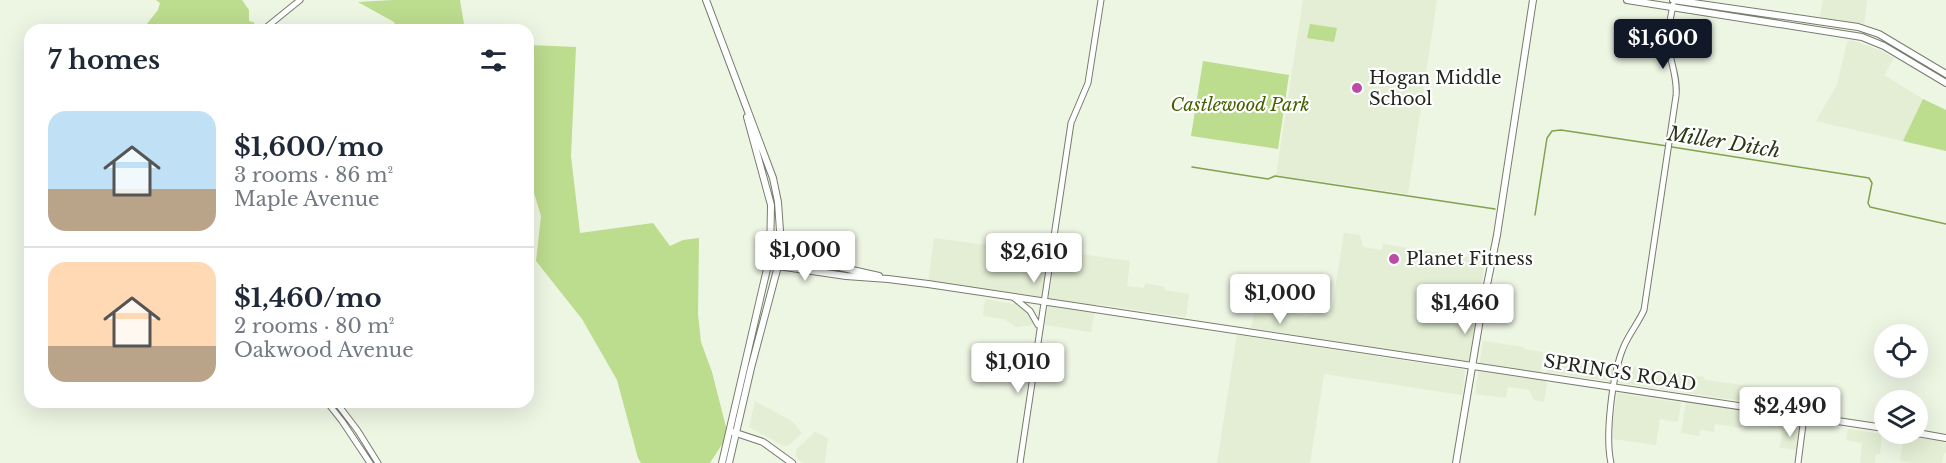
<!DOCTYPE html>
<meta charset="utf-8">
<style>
body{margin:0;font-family:"Libre Baskerville",serif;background:#f2f2f3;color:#1f2937;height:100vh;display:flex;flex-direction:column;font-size:22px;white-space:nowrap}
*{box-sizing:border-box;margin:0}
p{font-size:20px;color:#747a83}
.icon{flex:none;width:33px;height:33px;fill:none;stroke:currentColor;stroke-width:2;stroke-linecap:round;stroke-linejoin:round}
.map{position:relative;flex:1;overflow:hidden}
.details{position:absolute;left:24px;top:24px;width:510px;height:384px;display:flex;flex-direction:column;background:#fff;border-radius:18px;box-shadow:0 6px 24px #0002}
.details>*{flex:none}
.tools{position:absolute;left:1874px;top:324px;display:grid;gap:12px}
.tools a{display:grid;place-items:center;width:54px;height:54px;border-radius:50%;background:#fff;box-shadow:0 6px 24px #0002;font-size:30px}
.price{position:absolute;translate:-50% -51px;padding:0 14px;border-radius:6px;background:#fff;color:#222;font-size:20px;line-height:39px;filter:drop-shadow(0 2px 3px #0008)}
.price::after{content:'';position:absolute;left:50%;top:36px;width:18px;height:14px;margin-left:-9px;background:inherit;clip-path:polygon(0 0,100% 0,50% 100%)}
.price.on{background:#111827;color:#fff}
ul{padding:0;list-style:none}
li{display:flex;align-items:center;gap:18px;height:150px;padding:0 24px}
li+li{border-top:2px solid #e0e1e3}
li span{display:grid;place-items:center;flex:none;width:168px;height:120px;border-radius:18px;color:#555}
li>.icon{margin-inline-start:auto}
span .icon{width:72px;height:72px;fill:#fffc;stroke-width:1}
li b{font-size:26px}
h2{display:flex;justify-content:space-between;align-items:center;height:72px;padding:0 24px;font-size:26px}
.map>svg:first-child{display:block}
</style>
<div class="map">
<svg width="1946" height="463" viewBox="0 0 1946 463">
<rect width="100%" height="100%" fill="#edf5e3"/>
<path fill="#e3eed4" d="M 1303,0 L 1437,0 L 1408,194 L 1276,175 Z
M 1823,0 L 1867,0 L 1864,25 L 1820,17 Z
M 1851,40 L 1879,50 L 1894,58 L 1884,75 L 1923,99 L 1946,110 L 1946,151 L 1816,121 L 1837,85 L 1847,42 Z
M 1344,233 L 1360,235 L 1363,247 L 1382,250 L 1383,244 L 1485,260 L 1469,362 L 1251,328 L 1256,300 L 1292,306 L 1291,313 L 1307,316 L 1317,313 L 1331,315 Z
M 934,238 L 1050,254 L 1043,301 L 928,284 Z
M 1072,253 L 1130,261 L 1127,286 L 1144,288 L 1145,283 L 1165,287 L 1165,290 L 1189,294 L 1186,317 L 1096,304 L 1091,332 L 1045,325 L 1055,258 L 1071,260 Z
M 985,299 L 1018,305 L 1028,313 L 1034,325 L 1016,327 L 1004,319 L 983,316 Z
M 1237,335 L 1465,370 L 1462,395 L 1324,374 L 1310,463 L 1217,463 Z
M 1483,341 L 1524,347 L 1524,349 L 1543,352 L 1541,370 L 1547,384 L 1544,402 L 1534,400 L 1529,390 L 1508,387 L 1506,398 L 1475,394 Z
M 1550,354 L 1704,377 L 1705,380 L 1764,388 L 1762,404 L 1547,372 Z
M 1784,389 L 1807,393 L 1802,410 L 1782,407 Z
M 1617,393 L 1681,403 L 1678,422 L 1660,419 L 1656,445 L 1613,439 L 1612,426 Z
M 755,401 L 793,422 L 802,433 L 789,445 L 784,446 L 749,427 Z
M 1686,403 L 1802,420 L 1797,450 L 1780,448 L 1782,429 L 1743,424 L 1742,428 L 1715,424 L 1714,432 L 1700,430 L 1699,436 L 1681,433 Z
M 1848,429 L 1882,434 L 1880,454 L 1876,454 L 1875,463 L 1860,463 L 1862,443 L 1846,440 Z
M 815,432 L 828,438 L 825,463 L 803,463 L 796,457 L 796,450 Z
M 1904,436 L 1946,442 L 1946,453 L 1944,453 L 1942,463 L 1914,463 L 1900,461 Z"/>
<path fill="#bcdc8e" d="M 156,0 L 242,0 L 249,10 L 249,21 L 253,22 L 255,24 L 249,30 L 142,30 L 158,10 L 160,3 Z
M 393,0 L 460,0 L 465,30 L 397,30 L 394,22 L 358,2 Z
M 1310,24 L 1337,28 L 1334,42 L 1307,38 Z
M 528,45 L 576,47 L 571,156 L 580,233 L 653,223 L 670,246 L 683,240 L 699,238 L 698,314 L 701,342 L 712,372 L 728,435 L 710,463 L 641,463 L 638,458 L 617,380 L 582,319 L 536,261 L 541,216 L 528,173 Z
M 1203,61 L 1289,75 L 1278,149 L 1191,136 Z
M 1923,99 L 1946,110 L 1946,151 L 1903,141 Z"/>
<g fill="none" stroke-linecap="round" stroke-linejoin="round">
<path stroke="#82a24f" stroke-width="1.5" d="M 1672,147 L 1869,178 L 1872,183 L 1868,203 L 1870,207 L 1946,224
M 1192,167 L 1268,179 L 1275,176 L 1495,209
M 1535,215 L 1547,138 L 1552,131 L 1561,130 L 1667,146"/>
<defs>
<path id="tertiary" d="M 263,30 L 300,0
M 1013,297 L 1030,311 L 1038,325
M 327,402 L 342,421 L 370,463
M 336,402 L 358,431 L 378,463
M 1020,463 L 1071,123 L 1088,83 L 1101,0
M 1611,463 C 1605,436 1612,378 1622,351 C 1627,336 1638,324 1644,310 L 1676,96 C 1678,77 1670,62 1668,43 C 1667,31 1671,17 1673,5
M 1798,463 L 1804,417"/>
<path id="secondary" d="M 1627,0 L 1862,37 L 1884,46 L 1946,83
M 1673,0 L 1858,27 L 1879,34 L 1946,74
M 770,256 L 839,267 L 879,276
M 770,263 L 778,266 L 846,276 L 888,279 L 928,284 L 1884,428
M 730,431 L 763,442 L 792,463
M 1917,433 L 1946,438
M 1456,463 L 1479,325 L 1497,235 L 1533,0"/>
<path id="primary" d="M 706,0 L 773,178 L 778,202 L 780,231 L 778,266 L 751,368 L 729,463
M 722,463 L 770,256 L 771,205 L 747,117"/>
</defs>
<use href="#tertiary" stroke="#767d6d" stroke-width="7"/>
<use href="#secondary" stroke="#767d6d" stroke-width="8"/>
<use href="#primary" stroke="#767d6d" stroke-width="8"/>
<use href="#tertiary" stroke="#fff" stroke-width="5"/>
<use href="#secondary" stroke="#fff" stroke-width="6"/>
<use href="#primary" stroke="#fff" stroke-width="6"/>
</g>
<g fill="#bd4ba6" stroke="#fff" stroke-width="2">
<circle cx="1357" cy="88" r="6"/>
<circle cx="1394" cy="259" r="6"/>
</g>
<g text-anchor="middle" stroke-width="4.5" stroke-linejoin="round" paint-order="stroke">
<g font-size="18" fill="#242720" stroke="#fff" text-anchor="start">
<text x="1369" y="84">Hogan Middle<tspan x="1369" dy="21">School</tspan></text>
<text x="1406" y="265">Planet Fitness</text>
</g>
<g font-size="18" font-style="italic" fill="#456100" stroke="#fff">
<text x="1240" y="111">Castlewood Park</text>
</g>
<g font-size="18" fill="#242720" stroke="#fff">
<text transform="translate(1620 373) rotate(9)" y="6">SPRINGS ROAD</text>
</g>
<g font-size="20" font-style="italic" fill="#2a3714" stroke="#fff">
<text transform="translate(1724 142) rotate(9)" y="7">Miller Ditch</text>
</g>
</g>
</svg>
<div class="tools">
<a><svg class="icon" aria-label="locate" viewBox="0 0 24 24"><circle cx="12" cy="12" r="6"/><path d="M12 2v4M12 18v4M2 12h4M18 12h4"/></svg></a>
<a><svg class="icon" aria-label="layers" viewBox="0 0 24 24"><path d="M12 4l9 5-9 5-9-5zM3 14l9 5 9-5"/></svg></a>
</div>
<b class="price on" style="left:1663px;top:70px">$1,600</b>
<b class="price" style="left:805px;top:282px">$1,000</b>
<b class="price" style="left:1034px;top:284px">$2,610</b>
<b class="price" style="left:1280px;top:325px">$1,000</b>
<b class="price" style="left:1465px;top:335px">$1,460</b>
<b class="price" style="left:1018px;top:394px">$1,010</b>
<b class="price" style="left:1790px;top:438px">$2,490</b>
<section class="details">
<h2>7 homes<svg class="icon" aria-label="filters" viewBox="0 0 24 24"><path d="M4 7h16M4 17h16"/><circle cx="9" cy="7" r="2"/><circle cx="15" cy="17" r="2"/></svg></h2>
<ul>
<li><span style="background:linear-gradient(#bfe0f5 65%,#b9a48a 0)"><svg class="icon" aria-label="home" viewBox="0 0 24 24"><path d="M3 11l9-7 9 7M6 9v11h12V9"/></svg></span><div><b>$1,600/mo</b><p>3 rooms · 86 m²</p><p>Maple Avenue</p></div></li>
<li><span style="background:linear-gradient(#ffd9b3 70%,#b9a48a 0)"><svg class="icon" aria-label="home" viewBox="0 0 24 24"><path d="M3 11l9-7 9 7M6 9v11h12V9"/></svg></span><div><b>$1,460/mo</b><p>2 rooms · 80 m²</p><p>Oakwood Avenue</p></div></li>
</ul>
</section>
</div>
